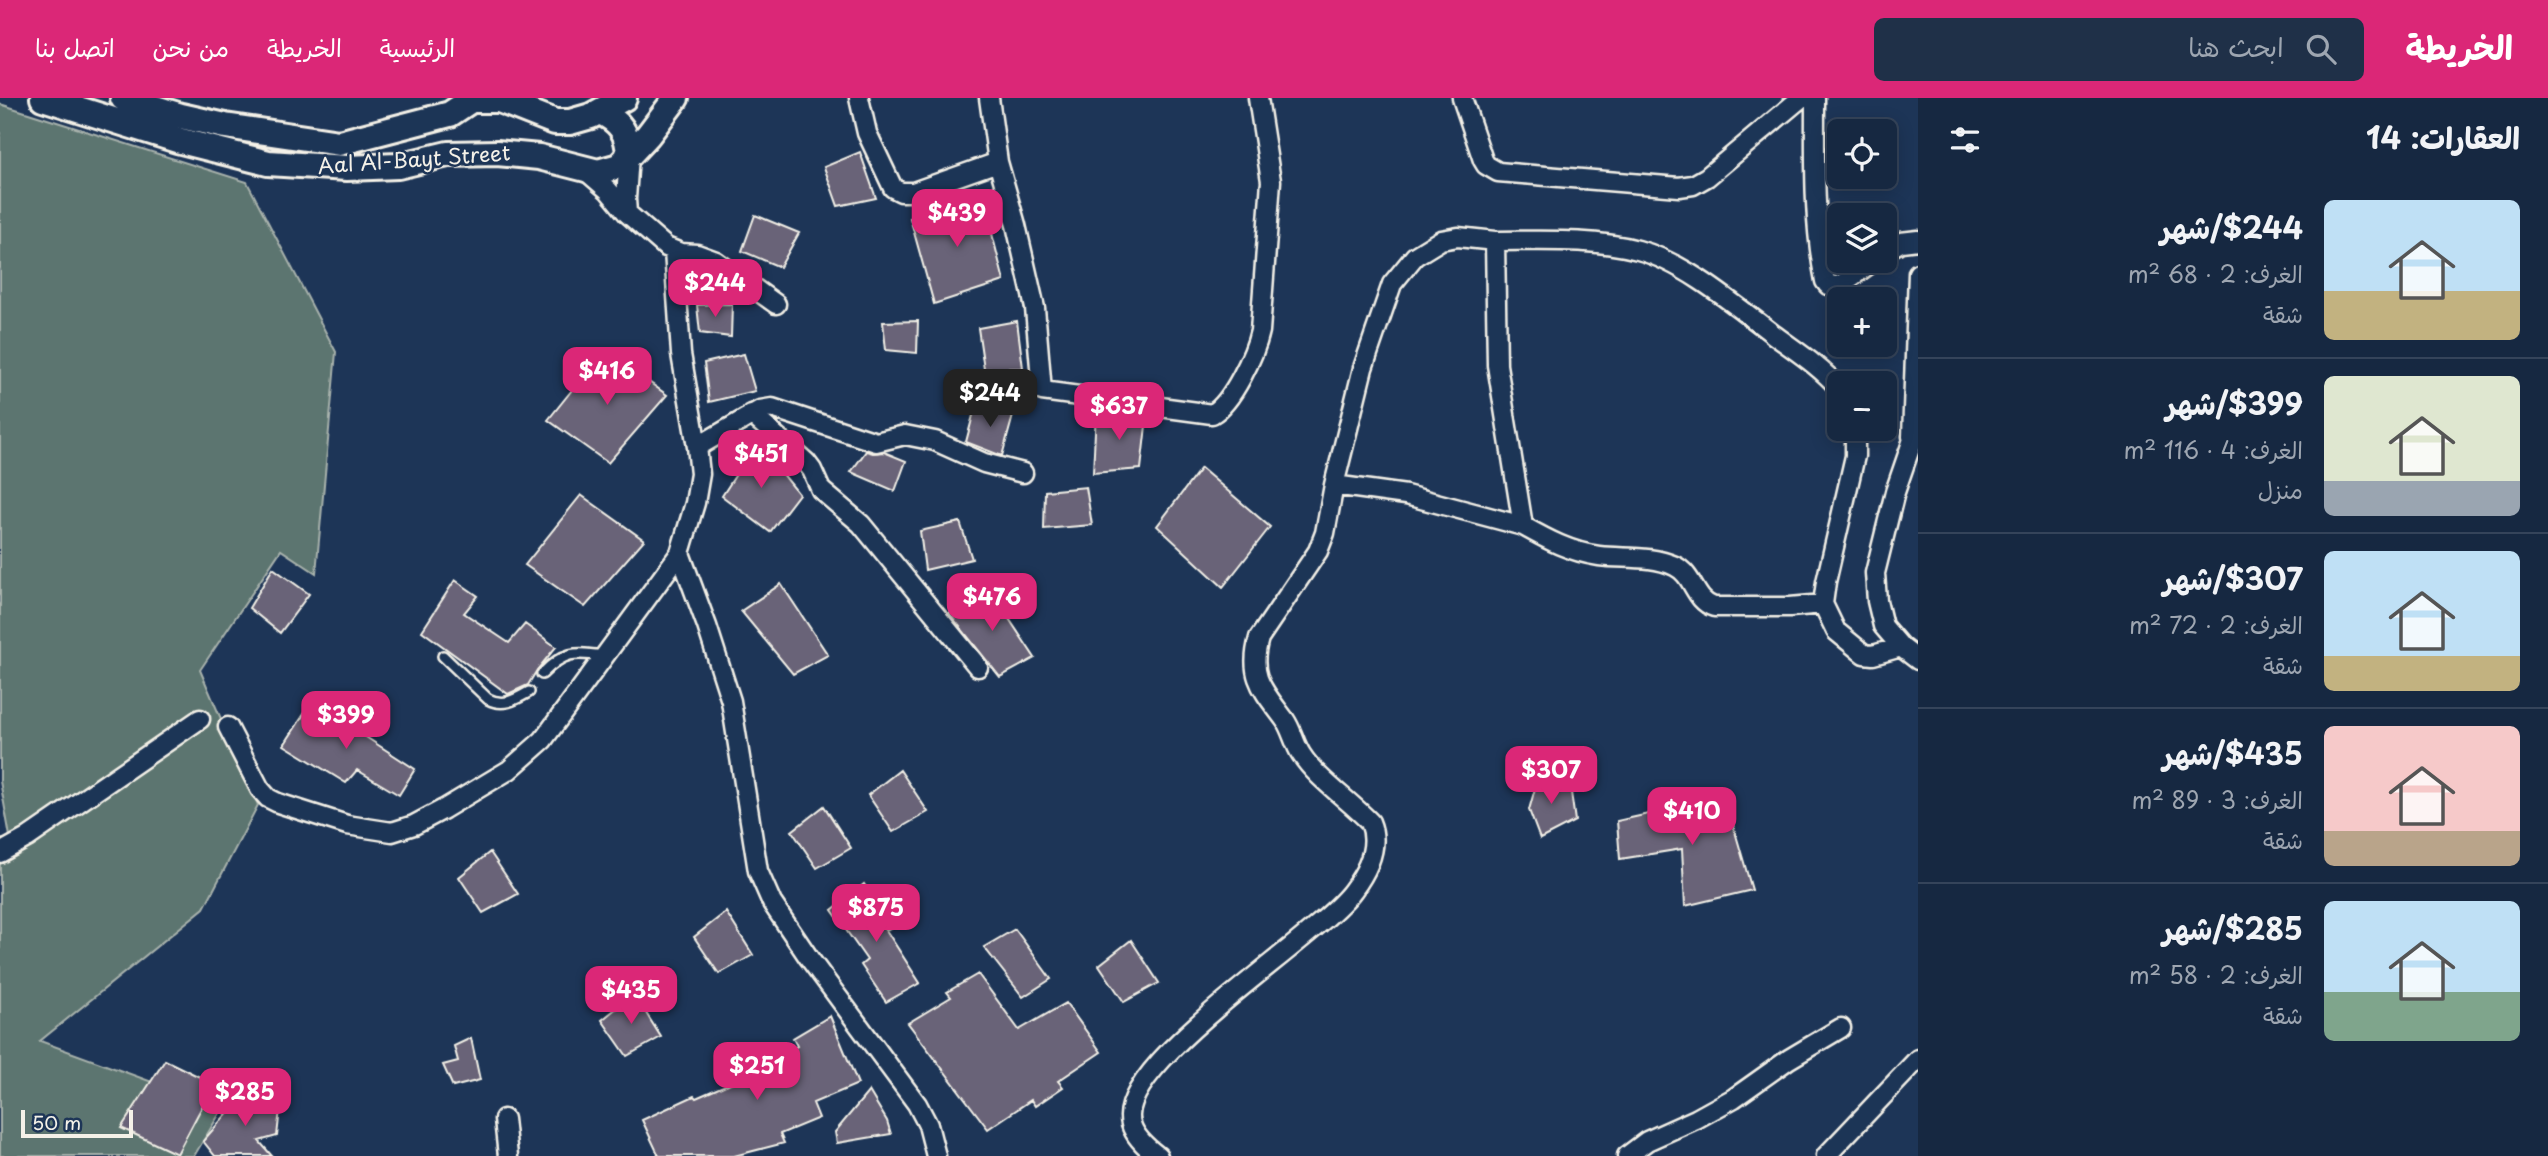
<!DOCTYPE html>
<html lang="ar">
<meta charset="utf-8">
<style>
body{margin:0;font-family:"Playpen Sans","Playpen Sans Arabic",sans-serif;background:#1f3048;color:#f1f3f6;direction:rtl;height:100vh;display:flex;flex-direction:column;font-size:26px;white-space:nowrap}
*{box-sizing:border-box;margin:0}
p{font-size:23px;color:#9ea6b1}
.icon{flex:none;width:38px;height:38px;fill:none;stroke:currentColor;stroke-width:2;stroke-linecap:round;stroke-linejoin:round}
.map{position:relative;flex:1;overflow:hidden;direction:ltr}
.sheet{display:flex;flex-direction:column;background:#162841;width:630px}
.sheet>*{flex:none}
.controls{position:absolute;left:1827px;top:21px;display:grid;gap:14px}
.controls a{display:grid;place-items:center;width:70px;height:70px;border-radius:10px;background:#162841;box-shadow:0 4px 18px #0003,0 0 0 2px #35445a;font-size:35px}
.scale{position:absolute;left:21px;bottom:18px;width:112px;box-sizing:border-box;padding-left:7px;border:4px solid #f4f1e8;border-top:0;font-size:19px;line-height:24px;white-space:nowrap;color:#f4f1e8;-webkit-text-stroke:5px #1d3557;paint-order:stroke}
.price{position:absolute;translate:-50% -60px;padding:0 16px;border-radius:14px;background:#db2777;color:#fff;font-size:23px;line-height:46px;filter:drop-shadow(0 2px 4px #0008)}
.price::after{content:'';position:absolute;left:50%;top:42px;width:21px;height:16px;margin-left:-10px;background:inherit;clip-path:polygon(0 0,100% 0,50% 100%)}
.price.current{background:#222;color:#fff}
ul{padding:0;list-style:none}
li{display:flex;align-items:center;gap:21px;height:175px;padding:0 28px}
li+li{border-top:2px solid #35445a}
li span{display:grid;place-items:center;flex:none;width:196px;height:140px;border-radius:10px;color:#555}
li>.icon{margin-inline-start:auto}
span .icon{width:84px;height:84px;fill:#fffc;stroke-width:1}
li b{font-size:30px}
h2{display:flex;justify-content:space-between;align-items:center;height:84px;padding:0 28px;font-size:30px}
header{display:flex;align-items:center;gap:42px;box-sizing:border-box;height:98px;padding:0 35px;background:#db2777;color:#fff}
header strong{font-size:33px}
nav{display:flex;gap:38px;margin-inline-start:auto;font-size:24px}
.search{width:490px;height:63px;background:#1f3048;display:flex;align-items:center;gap:18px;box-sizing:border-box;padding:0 24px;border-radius:10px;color:#9ea6b1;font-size:26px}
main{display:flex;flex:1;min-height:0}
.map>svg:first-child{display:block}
</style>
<header>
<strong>الخريطة</strong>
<div class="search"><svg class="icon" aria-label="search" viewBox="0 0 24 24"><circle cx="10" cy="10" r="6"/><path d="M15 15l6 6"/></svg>ابحث هنا</div>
<nav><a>الرئيسية</a><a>الخريطة</a><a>من نحن</a><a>اتصل بنا</a></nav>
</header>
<main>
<section class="sheet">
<h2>العقارات: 14<svg class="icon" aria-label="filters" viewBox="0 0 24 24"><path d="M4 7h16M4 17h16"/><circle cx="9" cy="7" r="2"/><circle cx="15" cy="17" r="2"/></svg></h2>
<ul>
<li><span style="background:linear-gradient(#bfe0f5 65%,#c2b280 0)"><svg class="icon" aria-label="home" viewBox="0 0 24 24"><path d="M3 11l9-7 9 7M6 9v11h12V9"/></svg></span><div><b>$244/شهر</b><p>الغرف: 2 · 68 m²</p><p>شقة</p></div></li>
<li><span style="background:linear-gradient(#dfe7d0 75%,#9aa5b1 0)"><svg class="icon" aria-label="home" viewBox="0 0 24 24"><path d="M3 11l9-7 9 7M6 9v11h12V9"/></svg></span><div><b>$399/شهر</b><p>الغرف: 4 · 116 m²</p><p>منزل</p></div></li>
<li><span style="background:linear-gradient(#bfe0f5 75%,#c2b280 0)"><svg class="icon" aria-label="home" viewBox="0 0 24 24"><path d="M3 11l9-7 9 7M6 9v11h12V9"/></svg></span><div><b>$307/شهر</b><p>الغرف: 2 · 72 m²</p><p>شقة</p></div></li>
<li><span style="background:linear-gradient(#f6c9c9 75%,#b9a48a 0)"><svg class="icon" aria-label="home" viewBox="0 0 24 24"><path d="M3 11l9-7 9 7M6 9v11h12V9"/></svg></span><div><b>$435/شهر</b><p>الغرف: 3 · 89 m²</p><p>شقة</p></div></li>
<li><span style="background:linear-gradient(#bfe0f5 65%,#7fa58c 0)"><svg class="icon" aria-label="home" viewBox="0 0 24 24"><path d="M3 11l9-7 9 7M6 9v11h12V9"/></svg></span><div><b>$285/شهر</b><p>الغرف: 2 · 58 m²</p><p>شقة</p></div></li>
</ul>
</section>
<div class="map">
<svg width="1918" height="1058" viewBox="0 0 1918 1058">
<rect width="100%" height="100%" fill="#1d3557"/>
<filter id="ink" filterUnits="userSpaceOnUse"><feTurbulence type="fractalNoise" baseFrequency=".0143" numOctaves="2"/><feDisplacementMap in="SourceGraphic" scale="14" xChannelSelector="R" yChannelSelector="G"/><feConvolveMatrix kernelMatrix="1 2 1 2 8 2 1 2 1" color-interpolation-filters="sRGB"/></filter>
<g filter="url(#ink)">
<path fill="#5c7470" stroke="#a8b2ac" stroke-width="2" d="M 0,6 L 247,84 L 336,254 L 316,475 L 281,452 L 200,572 L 258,707 L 204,810 L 40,943 L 223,1010 L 194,1058 L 0,1058 L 0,740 L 11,744 L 0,683 Z"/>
<path fill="#696478" stroke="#f4f1e8" stroke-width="2" d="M 860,54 L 876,100 L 838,108 L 824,69 Z
M 982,96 L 1004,183 L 934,206 L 910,120 Z
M 755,117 L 799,135 L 780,169 L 742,153 Z
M 732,206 L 731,239 L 700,235 L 697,207 Z
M 918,223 L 917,255 L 886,252 L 883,224 Z
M 1017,223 L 1023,270 L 984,271 L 978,230 Z
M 604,252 L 667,297 L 608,365 L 548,322 Z
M 744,256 L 755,293 L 709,304 L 704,265 Z
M 976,306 L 1014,314 L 1002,358 L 966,344 Z
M 1096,313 L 1147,319 L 1141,371 L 1093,375 Z
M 757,344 L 799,396 L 770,434 L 722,398 Z
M 866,353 L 873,355 L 884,354 L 906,363 L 895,393 L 851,374 Z
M 1201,370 L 1270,429 L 1223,489 L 1157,428 Z
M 1086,389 L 1092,427 L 1044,431 L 1045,393 Z
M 581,397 L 644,442 L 585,509 L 525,467 Z
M 960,424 L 972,461 L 925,472 L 920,433 Z
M 273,470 L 309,496 L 280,535 L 249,510 Z
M 455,482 L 478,498 L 464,515 L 509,545 L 525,526 L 556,549 L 537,572 L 528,587 L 508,596 L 422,533 Z
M 781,486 L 828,557 L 793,576 L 741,513 Z
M 988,489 L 1035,560 L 1000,579 L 949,515 Z
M 312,604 L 415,671 L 399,697 L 357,672 L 346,685 L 284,647 Z
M 900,672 L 928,714 L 893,734 L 868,697 Z
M 1539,676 L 1570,687 L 1575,723 L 1540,741 L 1529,712 Z
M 1725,699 L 1752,792 L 1685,808 L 1682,751 L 1620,761 L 1617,723 Z
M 824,708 L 851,750 L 817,770 L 792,733 Z
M 490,754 L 518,796 L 483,815 L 459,779 Z
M 864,786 L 892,829 L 886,832 L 920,885 L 886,904 L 861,867 L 867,862 L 832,812 Z
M 726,814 L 753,857 L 719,876 L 694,839 Z
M 1015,831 L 1051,881 L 1023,899 L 984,849 Z
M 1131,842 L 1159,885 L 1124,904 L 1099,867 Z
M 978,876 L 1019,932 L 1066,905 L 1101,954 L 1058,983 L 1063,989 L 1035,1008 L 1031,1002 L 988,1031 L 908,925 L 951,899 L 947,894 Z
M 634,896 L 661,939 L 627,958 L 602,922 Z
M 830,918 L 858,986 L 813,1005 L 819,1020 L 780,1036 L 784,1045 L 734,1058 L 659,1058 L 642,1022 L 694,998 L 696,1000 L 751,976 L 797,948 L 793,940 Z
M 471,940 L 480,982 L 453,989 L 443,967 L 458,963 L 454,948 Z
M 165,962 L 214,986 L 177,1056 L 121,1030 Z
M 250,989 L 280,1011 L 277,1038 L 259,1043 L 272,1058 L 215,1058 L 203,1043 Z
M 869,993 L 887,1023 L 891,1036 L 837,1045 L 835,1034 Z"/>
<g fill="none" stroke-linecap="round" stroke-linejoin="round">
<defs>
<path id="lane" d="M 443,558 L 488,601 C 503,609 515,602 529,594
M 542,576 C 564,553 574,554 604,558"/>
<path id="street" d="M 859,0 L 867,35 L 893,90 L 901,94 L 913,94 L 998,64
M 989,0 L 998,64 L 1016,127 L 1035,210 L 1042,293 L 1212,316 C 1232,305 1255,256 1260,233 L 1271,83 L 1258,0
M 1462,0 L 1483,62 L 1486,67 L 1498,74 L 1679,89 L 1693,87 L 1707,79 L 1801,0
M 1815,0 C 1815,60 1813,123 1825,183 L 1828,187 L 1839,188 L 1874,163
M 585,72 L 608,92 L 627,115 L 666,149 L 681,155 L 697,156 L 716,163 L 776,206
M 627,115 L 626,101 L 629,57
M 1495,143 L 1458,139 L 1441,142 L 1415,158 L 1392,186 L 1363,270 L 1334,387 L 1406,397 L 1523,428
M 674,153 L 681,256 L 697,349 L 700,376 L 695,405 L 680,455 L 707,528 L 731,603 L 758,773 L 772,805 L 809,860 L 917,1006 L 928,1027 L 936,1058
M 1885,153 L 1901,144 L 1918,142
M 751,316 L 806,364 L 812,372 L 821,392 L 861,426 L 978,569
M 1918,327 L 1895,394 L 1875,475 L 1877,503 L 1883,528 L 1901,549 L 1918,562
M 1855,331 L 1855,358 L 1826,484 L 1823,506 L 1836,533 L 1864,556 L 1873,557 L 1901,549
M 1912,339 L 1918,175
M 697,349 L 760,312 L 772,310 L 876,344 L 905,337 L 935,343 L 984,365 L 1023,375
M 1823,506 L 1790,509 L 1714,509 C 1694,503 1694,477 1675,468 C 1651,457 1624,461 1599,458 C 1570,454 1548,442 1523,428 L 1497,267 L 1495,143 C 1541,143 1593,140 1638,152 C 1684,164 1735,207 1773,236 C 1796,253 1821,269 1839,290
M 228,629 L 260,691 L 268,700 L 278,705 L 347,727 L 392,734 L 414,727 L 444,711 L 509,672 L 543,642 L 680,455
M 0,755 L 27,740 L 200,621
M 504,1021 L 508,1058
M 1158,1058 C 1147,1050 1135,1039 1131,1026 C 1114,966 1318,841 1353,792 C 1368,772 1380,748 1370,724 C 1349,702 1316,680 1301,656 C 1294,645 1292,632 1285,622 C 1263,592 1248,579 1259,540 L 1318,453 L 1325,435 L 1334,387
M 1627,1058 L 1647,1043 L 1696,1021 L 1734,1000 L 1789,961 L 1841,930
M 1826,1058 L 1918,961"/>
<path id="secondary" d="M 43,0 L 177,42 L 268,65 L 347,70 L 398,68 L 448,56 L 497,55 L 539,59 L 598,74 L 619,68 L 648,37 L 676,0
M 123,0 L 181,18 L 225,28 L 339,45 L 450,16 L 471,2 L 499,2 L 555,24 L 570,24 L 591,18 L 624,0
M 600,14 C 620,23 628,35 629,57"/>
</defs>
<use href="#lane" stroke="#f4f1e8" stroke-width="14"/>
<use href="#street" stroke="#f4f1e8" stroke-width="23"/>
<use href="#secondary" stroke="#f4f1e8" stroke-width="30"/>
<use href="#lane" stroke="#1d3557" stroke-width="9"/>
<use href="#street" stroke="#1d3557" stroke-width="18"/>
<use href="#secondary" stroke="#1d3557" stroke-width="24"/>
</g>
</g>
<g text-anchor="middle" stroke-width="5" stroke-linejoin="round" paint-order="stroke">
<g font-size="21" fill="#f4f1e8" stroke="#1d3557">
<text transform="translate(414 62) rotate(-4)" y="7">Aal Al-Bayt Street</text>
</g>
</g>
</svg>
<div class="controls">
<a><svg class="icon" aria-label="locate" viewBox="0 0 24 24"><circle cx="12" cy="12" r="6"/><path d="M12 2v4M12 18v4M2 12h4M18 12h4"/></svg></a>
<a><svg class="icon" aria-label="layers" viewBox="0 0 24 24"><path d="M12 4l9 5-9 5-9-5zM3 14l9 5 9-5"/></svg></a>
<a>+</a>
<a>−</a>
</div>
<div class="scale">50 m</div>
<b class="price" style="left:957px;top:151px">$439</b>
<b class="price" style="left:715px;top:221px">$244</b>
<b class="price" style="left:607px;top:309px">$416</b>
<b class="price current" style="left:990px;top:331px">$244</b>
<b class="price" style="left:1119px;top:344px">$637</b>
<b class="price" style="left:761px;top:392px">$451</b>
<b class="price" style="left:992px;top:535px">$476</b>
<b class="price" style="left:346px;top:653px">$399</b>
<b class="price" style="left:1551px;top:708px">$307</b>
<b class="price" style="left:1692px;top:749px">$410</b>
<b class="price" style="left:876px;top:846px">$875</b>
<b class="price" style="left:631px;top:928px">$435</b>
<b class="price" style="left:757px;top:1004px">$251</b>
<b class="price" style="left:245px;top:1030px">$285</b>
</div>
</main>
